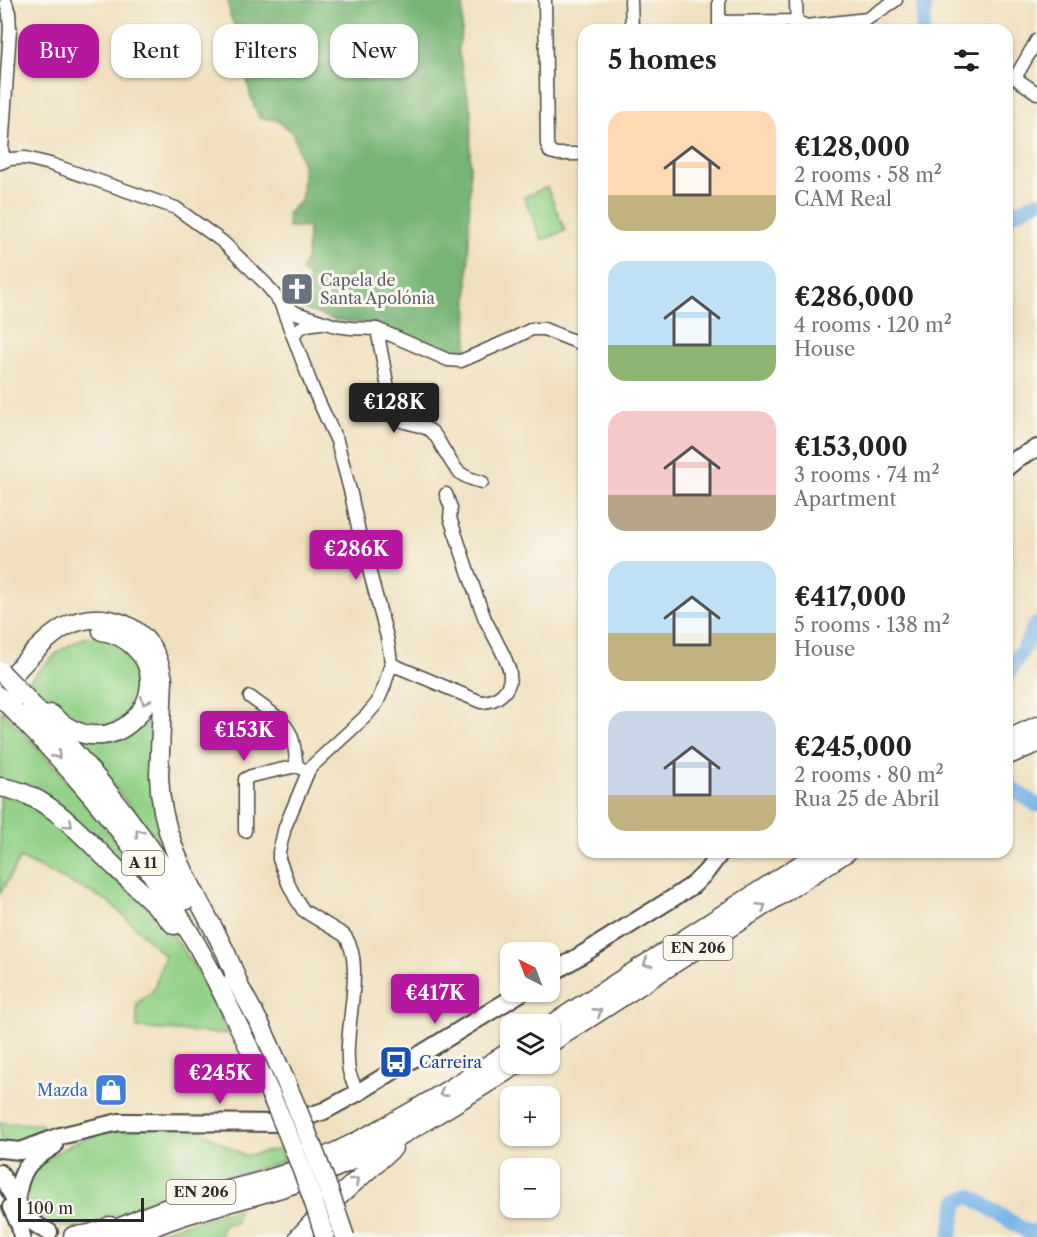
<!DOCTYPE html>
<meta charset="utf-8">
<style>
body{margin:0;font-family:"Libre Caslon Text",serif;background:#f2f2f2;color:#222;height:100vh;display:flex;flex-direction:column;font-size:22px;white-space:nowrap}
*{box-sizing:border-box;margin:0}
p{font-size:20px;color:#767676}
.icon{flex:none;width:33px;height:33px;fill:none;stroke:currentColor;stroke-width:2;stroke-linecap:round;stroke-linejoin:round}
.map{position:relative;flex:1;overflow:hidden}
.sheet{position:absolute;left:578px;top:24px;width:435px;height:834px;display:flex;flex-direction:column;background:#fff;border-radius:18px;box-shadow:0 2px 4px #0004}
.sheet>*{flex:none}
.top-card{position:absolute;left:18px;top:24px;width:470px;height:54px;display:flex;gap:12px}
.needle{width:39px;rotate:318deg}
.buttons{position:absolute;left:500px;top:942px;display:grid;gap:12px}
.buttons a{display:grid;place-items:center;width:60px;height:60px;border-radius:12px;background:#fff;box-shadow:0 2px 4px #0004;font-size:30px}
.scale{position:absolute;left:18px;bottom:15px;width:126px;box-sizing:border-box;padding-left:6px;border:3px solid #2b2b2b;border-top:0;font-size:16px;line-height:21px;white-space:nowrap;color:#2b2b2b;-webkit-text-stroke:4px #fbf7ec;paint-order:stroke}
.price{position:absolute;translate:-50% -51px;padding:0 14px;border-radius:6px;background:#b5179e;color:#fff;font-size:20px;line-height:39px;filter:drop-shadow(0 2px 3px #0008)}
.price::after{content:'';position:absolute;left:50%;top:36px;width:18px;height:14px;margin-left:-9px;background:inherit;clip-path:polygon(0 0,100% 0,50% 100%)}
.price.current{background:#222;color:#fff}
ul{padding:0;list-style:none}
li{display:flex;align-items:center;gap:18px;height:150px;padding:0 30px}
li span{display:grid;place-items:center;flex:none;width:168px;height:120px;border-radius:18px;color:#555}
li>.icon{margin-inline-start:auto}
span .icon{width:72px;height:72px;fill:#fffc;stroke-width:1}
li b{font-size:26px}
h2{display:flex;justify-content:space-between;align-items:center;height:72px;padding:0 30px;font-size:26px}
.chip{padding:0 21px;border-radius:18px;background:#fff;box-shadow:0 2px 4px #0004;font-size:21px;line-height:54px}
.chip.current{background:#b5179e;color:#fff}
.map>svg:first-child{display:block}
</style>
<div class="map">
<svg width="1037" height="1237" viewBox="0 0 1037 1237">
<rect width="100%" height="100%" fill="#fbf7ec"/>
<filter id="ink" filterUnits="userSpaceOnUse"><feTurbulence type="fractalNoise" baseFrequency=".0167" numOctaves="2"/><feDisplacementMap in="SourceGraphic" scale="12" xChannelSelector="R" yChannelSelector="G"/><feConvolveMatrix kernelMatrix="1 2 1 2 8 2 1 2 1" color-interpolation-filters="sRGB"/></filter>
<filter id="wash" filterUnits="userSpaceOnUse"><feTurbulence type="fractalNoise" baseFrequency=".008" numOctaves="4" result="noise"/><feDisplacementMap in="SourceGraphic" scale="24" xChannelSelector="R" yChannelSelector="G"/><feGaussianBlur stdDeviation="1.35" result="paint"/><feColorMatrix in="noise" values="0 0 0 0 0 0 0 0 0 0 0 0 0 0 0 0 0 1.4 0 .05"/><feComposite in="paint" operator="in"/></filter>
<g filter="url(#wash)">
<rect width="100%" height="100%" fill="#efdfbe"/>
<path fill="#93d288" stroke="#5f7e5a" stroke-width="1.5" d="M 547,187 L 565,231 L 542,240 L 524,197 Z
M 96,635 L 109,637 L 138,658 L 145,685 L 134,712 L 99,731 L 68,722 L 27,683 C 50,660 63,642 96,635 Z
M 153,683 L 174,867 C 144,821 109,780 74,738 L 119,737 Z
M 1,711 C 60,766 109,830 155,896 L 0,778 Z
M 0,795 L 24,801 L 58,827 L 127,886 L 166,924 L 198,972 L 229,1034 L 137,1028 L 137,1003 L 153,991 L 165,956 L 108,901 L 20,858 L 0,894 Z
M 0,1123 L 40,1124 L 48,1130 L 49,1134 C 33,1141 17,1147 0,1142 Z
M 193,1127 L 245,1156 L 280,1149 L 284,1161 L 161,1198 L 130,1209 L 90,1229 L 84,1230 L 43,1223 L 32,1213 L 27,1203 L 24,1187 L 29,1173 L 42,1161 L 72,1144 L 97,1134 L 135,1128 Z
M 239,1208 L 235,1223 L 224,1224 L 219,1237 L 148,1237 L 159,1232 Z"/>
<path fill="#76b474" stroke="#507050" stroke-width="1.5" d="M 228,0 L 463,0 L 462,32 L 458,49 L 471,111 L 467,353 L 453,357 L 376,324 L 335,320 L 300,308 L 302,298 L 310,277 L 301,272 L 307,256 L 308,227 L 288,228 L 288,213 L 302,199 L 303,166 L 293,133 L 276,120 L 259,118 L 250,94 L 239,37 L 230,15 Z"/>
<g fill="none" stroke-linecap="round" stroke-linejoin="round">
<path stroke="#76b2e8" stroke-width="15" d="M 923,30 L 925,0
M 1006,217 L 1037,202
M 1006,678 L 1028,641 L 1032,630 L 1037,624
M 1006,785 L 1037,805
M 950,1237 L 957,1201 L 970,1196 L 1029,1233 L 1037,1231"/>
</g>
</g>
<g filter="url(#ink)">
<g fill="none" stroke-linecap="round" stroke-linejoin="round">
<defs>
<path id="minor" d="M 545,0 L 547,144 L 550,152 L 558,154 L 584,154
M 631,0 L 632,30
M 719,0 L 719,29
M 796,0 L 797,29
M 719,22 L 797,21 L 806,26 L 867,19 L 896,0
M 1006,78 L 1015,78 L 1037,93
M 1015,78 L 1037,40
M 5,161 L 2,150 L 10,29 L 9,13 L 6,3
M 0,163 L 10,159 L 26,158 L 50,164 L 176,208 L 223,242 L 265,283 L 280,302 L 313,389 L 337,441 L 351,494 L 359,532 L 387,637 L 390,654 L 391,664 L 384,687 L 377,703 L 366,716 L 311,767 L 308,772 L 285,827 L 279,852 L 279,859 L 288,883 L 295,897 L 303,910 L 309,914 L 344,935 C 368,963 340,1038 350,1075 C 352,1081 355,1087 359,1092
M 280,302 L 296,313 L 336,326 L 351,328 L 377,329 L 448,360 L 461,361 L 514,338 L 532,329 L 544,329 L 584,345
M 377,329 L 393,415 C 403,425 420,423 431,431 C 436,435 439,441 442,447 C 455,467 455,476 482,482
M 293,336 C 299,325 310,324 322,323
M 391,664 L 481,702 C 497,702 511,691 510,674 C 509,661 491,632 485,619 C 472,586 462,552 450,518 L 451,508 L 446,494
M 250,697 C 263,707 283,718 290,733 C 295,742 295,756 297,766
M 245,831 L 245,779 L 251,776 L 297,766 L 308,772"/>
<path id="major" d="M 1006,468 L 1018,458 L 1037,448
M 549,975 L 673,898 L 693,885 L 706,872 L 721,852
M 0,1149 L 20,1151 L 60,1136 L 119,1122 L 286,1123 L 324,1111 L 359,1092 L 522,992
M 0,1173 C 13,1196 24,1222 49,1232
M 16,1201 C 21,1169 26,1163 54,1146
M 11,1207 L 20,1226 L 22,1237"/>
<path id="highway" d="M 0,689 C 19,669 40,642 63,628 C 92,611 130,618 150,645 C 157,655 161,667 163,679 L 159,776 C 161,846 197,893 226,953 C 231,965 236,976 240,988
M 25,697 C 49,724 73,750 96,777 C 128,816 158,858 186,900
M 16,713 C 82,780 143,854 191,935 C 210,967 226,1000 242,1033
M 51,714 C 113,775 182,690 134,647 C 125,638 114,633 102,631
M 1006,740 L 1037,726
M 1006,756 L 1037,743
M 0,787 C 48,793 82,836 115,867 C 135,886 156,904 174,925
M 234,977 L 260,1024
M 549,1026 L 820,852
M 549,1044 L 847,852
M 73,1236 C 87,1236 97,1233 110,1226
M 101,1237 C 131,1221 162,1209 194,1199 C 227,1189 263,1183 295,1170 C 371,1139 441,1095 510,1051
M 131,1237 C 183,1210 242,1202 296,1183 C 376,1156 447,1108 518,1064
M 299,1237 L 327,1207 L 393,1148"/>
</defs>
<use href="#minor" stroke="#484641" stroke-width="15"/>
<use href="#major" stroke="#484641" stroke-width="20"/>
<use href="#highway" stroke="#484641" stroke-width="21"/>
<use href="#minor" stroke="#fff" stroke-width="12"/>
<use href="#major" stroke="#fff" stroke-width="16"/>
<use href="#highway" stroke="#fff" stroke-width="18"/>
<defs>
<path id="highway-bridge" d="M 0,671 L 25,697
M 0,697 L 16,713
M 260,1024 C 292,1093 321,1164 345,1237
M 242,1033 C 274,1099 304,1167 325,1237"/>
</defs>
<use href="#highway-bridge" stroke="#484641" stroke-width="21" stroke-linecap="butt"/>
<use href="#highway-bridge" stroke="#fff" stroke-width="18"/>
</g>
<defs><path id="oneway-chevron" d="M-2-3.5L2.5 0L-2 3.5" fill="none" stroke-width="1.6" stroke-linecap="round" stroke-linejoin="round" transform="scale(1.5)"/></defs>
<g stroke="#a0a0a0">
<use href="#oneway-chevron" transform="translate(145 701) rotate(112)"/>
<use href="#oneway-chevron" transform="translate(57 755) rotate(48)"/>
<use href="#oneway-chevron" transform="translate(69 824) rotate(42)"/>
<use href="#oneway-chevron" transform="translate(139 833) rotate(-127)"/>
<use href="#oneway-chevron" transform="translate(762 907) rotate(-33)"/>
<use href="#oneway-chevron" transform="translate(647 963) rotate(148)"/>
<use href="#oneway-chevron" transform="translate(598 1012) rotate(-33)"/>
<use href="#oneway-chevron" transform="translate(443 1093) rotate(149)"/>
<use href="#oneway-chevron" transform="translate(355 1181) rotate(-42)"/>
</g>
</g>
<defs>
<symbol id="church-square" viewBox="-11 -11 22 22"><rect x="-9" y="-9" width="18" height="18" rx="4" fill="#6b7280" stroke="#fbf7ec"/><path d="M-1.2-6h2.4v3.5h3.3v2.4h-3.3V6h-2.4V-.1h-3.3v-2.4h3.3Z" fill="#fff"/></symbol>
<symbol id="bus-square" viewBox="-11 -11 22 22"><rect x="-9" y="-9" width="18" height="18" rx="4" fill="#1a4fb4" stroke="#fbf7ec"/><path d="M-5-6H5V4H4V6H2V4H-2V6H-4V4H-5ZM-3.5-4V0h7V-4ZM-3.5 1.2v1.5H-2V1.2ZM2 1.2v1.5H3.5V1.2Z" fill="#fff"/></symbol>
<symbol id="shop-square" viewBox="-11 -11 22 22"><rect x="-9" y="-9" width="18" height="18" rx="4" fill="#3f7fe0" stroke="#fbf7ec"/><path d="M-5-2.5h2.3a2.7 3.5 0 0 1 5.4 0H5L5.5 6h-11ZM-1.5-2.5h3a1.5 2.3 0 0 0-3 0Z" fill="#fff"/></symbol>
</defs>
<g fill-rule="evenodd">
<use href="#church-square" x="278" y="270" width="38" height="38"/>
<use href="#bus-square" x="377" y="1043" width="38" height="38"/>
<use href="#shop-square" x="92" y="1071" width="38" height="38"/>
</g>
<g text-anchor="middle" stroke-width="6" stroke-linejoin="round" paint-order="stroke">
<g fill="#fbf7ec" stroke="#696865" stroke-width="1.5">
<rect x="122" y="851" width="42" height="24" rx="4.5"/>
<rect x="663.5" y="936" width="69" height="24" rx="4.5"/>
<rect x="166.5" y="1180" width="69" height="24" rx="4.5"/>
</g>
<g font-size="15" font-weight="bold" fill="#2b2b2b">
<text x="143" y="868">A 11</text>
<text x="698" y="953">EN 206</text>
<text x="201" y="1197">EN 206</text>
</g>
<g font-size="16" fill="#5b616d" stroke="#fbf7ec" text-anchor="start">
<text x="320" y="286">Capela de<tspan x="320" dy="18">Santa Apolónia</tspan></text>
</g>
<g font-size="16" fill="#164399" stroke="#fbf7ec" text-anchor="start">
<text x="419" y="1068">Carreira</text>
</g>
<g font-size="16" fill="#366cbe" stroke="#fbf7ec" text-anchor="end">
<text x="88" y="1096">Mazda</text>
</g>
</g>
</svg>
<div class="buttons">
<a><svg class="needle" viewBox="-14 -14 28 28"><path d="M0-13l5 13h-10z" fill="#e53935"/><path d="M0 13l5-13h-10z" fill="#767676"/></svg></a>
<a><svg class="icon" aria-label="layers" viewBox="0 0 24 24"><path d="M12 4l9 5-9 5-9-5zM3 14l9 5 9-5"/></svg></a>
<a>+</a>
<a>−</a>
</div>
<div class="scale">100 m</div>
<b class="price current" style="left:394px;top:434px">€128K</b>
<b class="price" style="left:356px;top:581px">€286K</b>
<b class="price" style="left:244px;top:762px">€153K</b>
<b class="price" style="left:435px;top:1025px">€417K</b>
<b class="price" style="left:220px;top:1105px">€245K</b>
<div class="top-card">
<a class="chip current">Buy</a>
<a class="chip">Rent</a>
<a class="chip">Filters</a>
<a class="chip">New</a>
</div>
<section class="sheet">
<h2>5 homes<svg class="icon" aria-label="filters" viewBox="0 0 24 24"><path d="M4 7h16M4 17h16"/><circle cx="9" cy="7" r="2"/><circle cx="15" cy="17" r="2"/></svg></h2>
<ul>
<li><span style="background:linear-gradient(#ffd9b3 70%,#c2b280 0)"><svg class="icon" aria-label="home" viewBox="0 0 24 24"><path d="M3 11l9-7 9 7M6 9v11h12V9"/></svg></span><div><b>€128,000</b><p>2 rooms · 58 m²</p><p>CAM Real</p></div></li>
<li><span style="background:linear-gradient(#bfe0f5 70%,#8fb573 0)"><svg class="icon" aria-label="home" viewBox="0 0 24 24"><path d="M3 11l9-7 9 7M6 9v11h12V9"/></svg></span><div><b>€286,000</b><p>4 rooms · 120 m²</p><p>House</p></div></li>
<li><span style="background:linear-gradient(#f6c9c9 70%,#b9a48a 0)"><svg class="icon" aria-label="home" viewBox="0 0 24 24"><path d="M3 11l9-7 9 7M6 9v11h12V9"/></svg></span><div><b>€153,000</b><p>3 rooms · 74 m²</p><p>Apartment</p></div></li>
<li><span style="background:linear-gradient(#bfe0f5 60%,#c2b280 0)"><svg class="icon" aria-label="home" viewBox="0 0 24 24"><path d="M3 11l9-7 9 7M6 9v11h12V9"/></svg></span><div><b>€417,000</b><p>5 rooms · 138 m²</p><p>House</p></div></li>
<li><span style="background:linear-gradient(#c9d6e8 70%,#c2b280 0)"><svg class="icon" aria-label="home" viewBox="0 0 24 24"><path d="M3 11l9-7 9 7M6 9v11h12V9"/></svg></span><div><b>€245,000</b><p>2 rooms · 80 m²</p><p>Rua 25 de Abril</p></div></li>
</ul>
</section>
</div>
